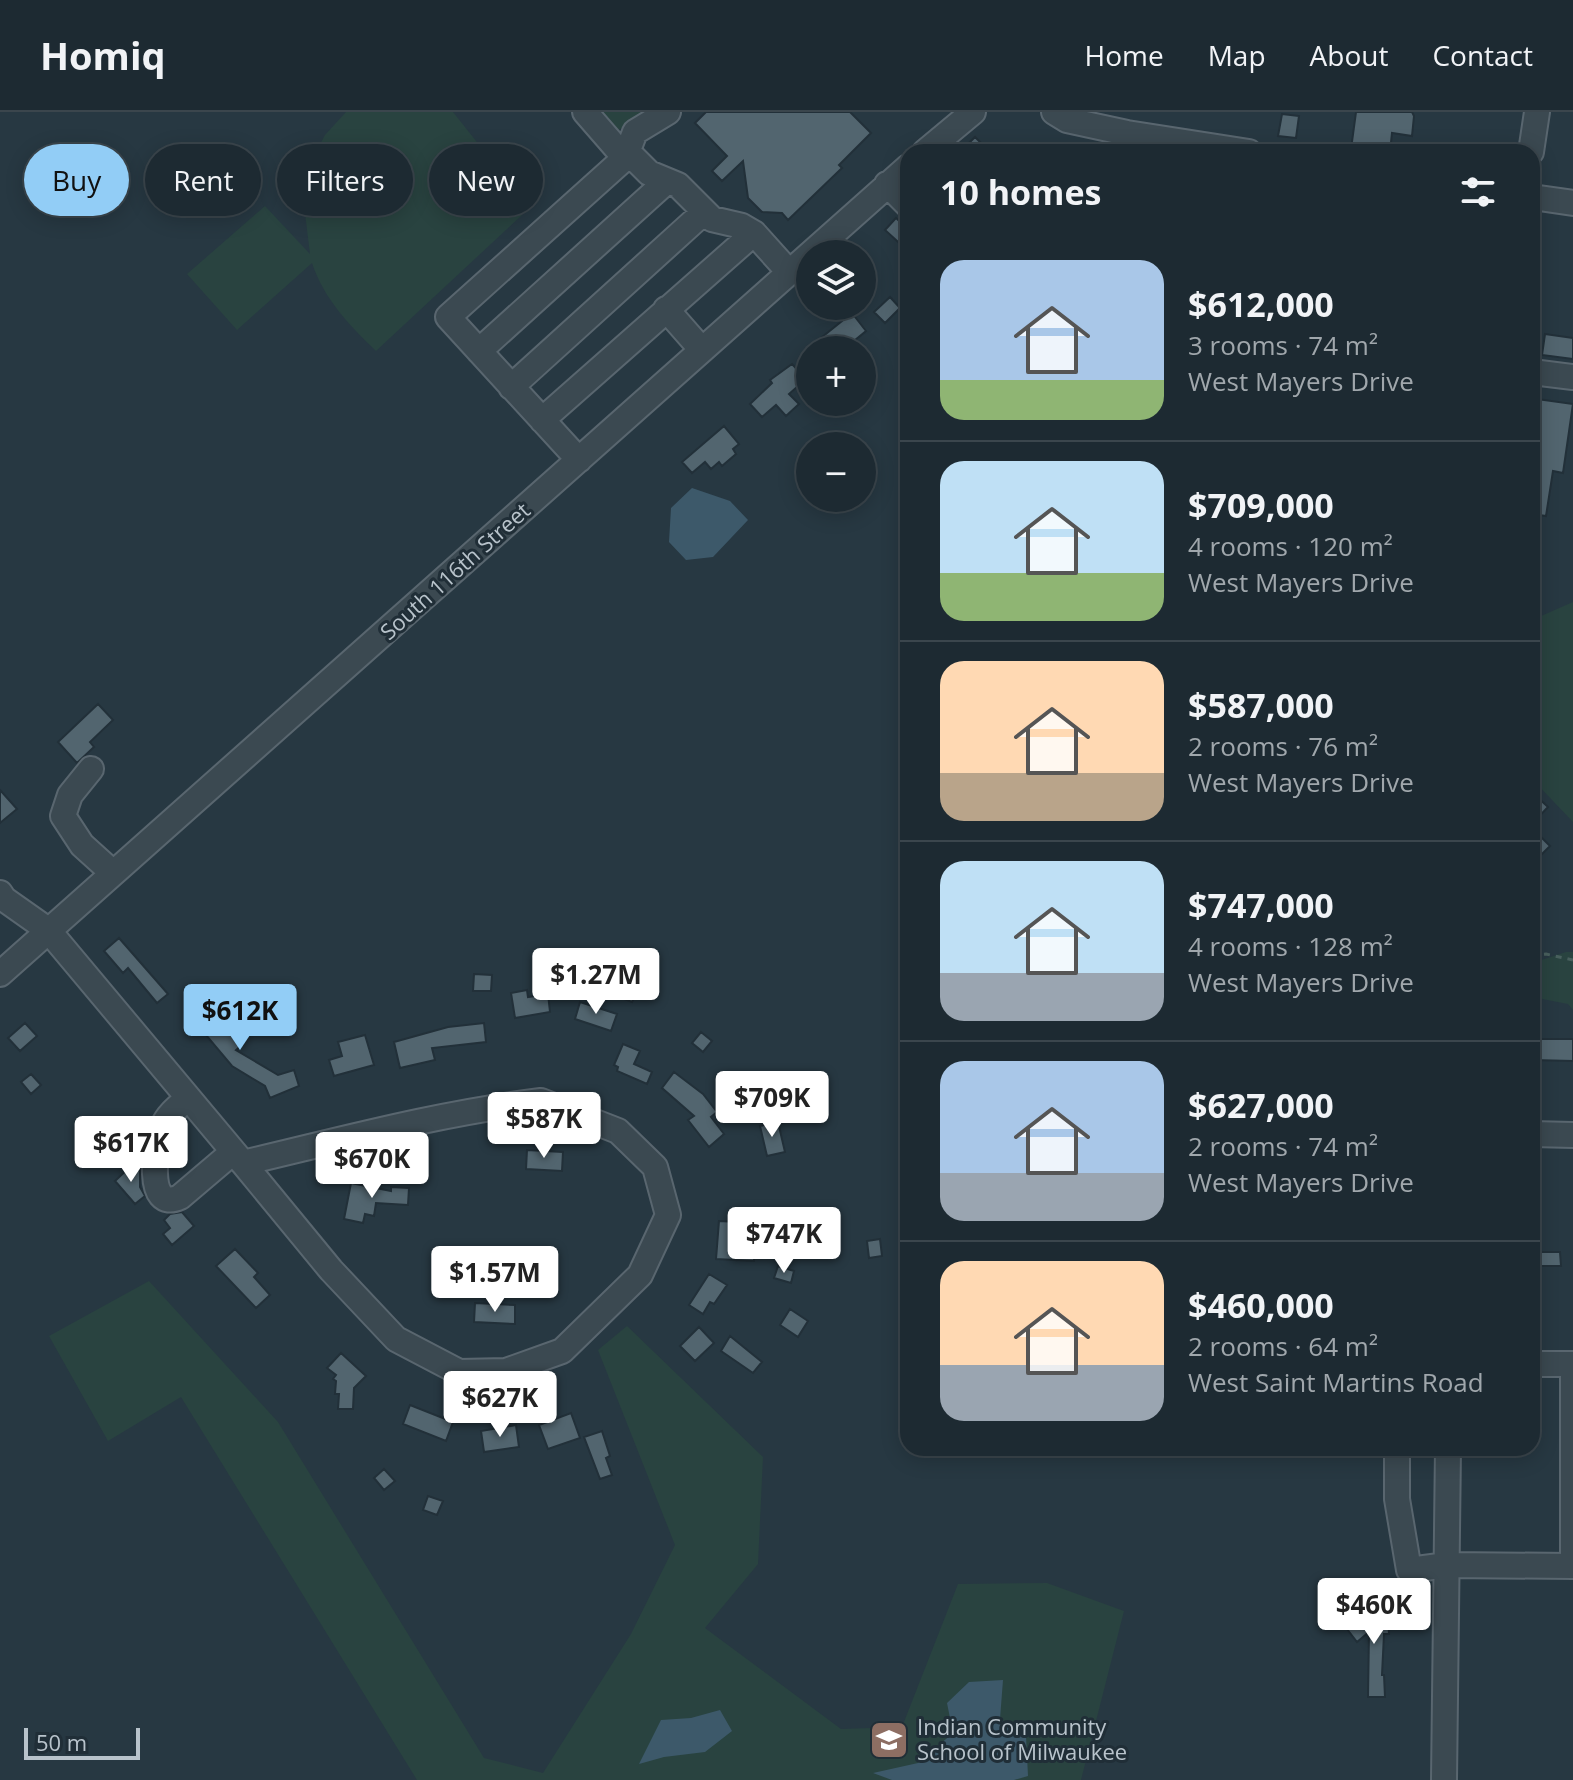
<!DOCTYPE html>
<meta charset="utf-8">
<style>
body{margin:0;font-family:"Open Sans",sans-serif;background:#2a363e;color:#f1f3f6;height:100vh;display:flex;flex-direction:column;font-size:30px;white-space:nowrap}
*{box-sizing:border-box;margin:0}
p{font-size:26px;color:#a0a7ac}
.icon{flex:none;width:44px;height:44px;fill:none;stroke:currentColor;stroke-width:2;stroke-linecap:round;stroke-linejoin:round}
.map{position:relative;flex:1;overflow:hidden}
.drawer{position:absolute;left:900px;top:32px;width:640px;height:1312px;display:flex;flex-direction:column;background:#1d2a32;border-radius:24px;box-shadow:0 4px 20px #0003,0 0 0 2px #3b464d}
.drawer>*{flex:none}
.top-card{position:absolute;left:24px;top:32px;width:756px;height:72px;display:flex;gap:16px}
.controls{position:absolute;left:796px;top:128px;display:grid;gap:16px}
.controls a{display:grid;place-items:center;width:80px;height:80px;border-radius:50%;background:#1d2a32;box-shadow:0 4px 20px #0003,0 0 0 2px #3b464d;font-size:40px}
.scale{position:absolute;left:24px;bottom:20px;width:116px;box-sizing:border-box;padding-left:8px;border:4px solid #b8c3cb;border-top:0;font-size:22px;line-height:28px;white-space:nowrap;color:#b8c3cb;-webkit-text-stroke:6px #202e37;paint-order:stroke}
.price{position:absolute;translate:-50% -68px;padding:0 18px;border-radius:8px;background:#fff;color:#222;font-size:26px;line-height:52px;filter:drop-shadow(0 2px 4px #0008)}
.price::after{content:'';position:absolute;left:50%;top:48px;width:24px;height:18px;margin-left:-12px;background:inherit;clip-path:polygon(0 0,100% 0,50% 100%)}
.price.current{background:#92cdf6;color:#111}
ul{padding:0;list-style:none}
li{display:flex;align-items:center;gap:24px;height:200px;padding:0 40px}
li+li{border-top:2px solid #3b464d}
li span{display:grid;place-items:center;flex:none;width:224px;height:160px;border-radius:24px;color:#555}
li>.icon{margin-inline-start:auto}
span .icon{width:96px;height:96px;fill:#fffc;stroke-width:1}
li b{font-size:34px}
h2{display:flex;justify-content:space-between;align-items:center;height:96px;padding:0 40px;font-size:34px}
.pill{padding:0 28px;border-radius:36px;background:#1d2a32;box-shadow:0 4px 20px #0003,0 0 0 2px #3b464d;font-size:28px;line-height:72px}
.pill.current{background:#92cdf6;color:#111}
header{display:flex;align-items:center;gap:48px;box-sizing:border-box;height:112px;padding:0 40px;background:#1d2a32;border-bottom:2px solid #3b464d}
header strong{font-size:38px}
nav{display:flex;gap:44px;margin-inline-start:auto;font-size:28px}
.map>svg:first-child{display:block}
</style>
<header>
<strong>Homiq</strong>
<nav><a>Home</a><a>Map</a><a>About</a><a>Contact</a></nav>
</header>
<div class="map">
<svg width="1573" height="1668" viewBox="0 0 1573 1668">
<rect width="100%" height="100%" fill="#273842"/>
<path fill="#294340" d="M 346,0 L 453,0 L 522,87 L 522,103 L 376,239 C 349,213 324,187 312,151 L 237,218 L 187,162 L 265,94 L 310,142 L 301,68 L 325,23 Z
M 589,0 L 645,0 L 610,24 Z
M 1573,490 L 1573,710 L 1532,667 L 1532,508 Z
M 1566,840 L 1573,840 L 1573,898 L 1568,892 L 1532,885 L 1532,851 Z
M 149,1169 L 278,1310 L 484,1646 L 543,1661 L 631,1522 L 675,1433 L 598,1238 L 627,1214 L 763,1345 L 758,1452 L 705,1516 L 841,1617 L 902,1615 L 958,1472 L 1047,1471 L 1124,1499 L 1081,1668 L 417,1668 L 181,1285 L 108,1329 L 49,1224 Z"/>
<path fill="#3d596a" d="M 692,376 L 730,389 L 748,408 L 713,445 L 686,448 L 669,430 L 671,396 Z
M 1003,1568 L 1000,1607 L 1026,1624 L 1028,1664 L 1014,1668 L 892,1668 L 873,1661 L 918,1651 L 953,1621 L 947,1591 L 969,1570 Z
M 720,1598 L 732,1619 L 705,1640 L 664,1645 L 639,1652 L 661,1608 L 691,1606 Z"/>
<path fill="#52656f" stroke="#223039" stroke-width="2" d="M 706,0 L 850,0 L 871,21 L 839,53 L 842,56 L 788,108 L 782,101 L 762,100 L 748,86 L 743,49 L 722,69 L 712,59 L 727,44 L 695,11 Z
M 1356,0 L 1412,0 L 1414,4 L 1412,24 L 1392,21 L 1390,40 L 1351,37 Z
M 1282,2 L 1299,4 L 1296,26 L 1278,24 Z
M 975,25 L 990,40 L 960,40 Z
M 896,106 L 908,117 L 908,139 L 885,118 Z
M 890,185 L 900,196 L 885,211 L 874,200 Z
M 852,201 L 866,219 L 843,238 L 806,238 Z
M 1545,222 L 1573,226 L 1573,247 L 1542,243 Z
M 792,252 L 806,267 L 789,282 L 799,292 L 786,304 L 776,293 L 762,305 L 750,292 L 772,271 L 770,268 Z
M 1537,287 L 1573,292 L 1563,361 L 1553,359 L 1546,404 L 1532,402 L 1532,319 Z
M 724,314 L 739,332 L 733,337 L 736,342 L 722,354 L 719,350 L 711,357 L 705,350 L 692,361 L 682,350 Z
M 98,592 L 113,608 L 90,630 L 94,635 L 77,651 L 58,630 Z
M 0,678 L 17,697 L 0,711 Z
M 1532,680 L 1548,695 L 1532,712 Z
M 1538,722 L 1550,734 L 1532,752 L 1532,728 Z
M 119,826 L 168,882 L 157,891 L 128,856 L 123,861 L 104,839 Z
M 474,862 L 492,863 L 491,879 L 473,879 Z
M 627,868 L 640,874 L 632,890 L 619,885 Z
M 527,878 L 528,885 L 548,882 L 550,900 L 515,906 L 511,881 Z
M 207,889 L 243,932 L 236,938 L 278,963 L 294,958 L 299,974 L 270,986 L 265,974 L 232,954 L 190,904 Z
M 580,890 L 617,902 L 611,919 L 575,907 Z
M 25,911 L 37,924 L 20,939 L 8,926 Z
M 484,911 L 486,930 L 432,936 L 435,948 L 400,956 L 394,930 L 448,915 Z
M 701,920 L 712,929 L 703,940 L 692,931 Z
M 365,923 L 374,953 L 334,964 L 329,948 L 342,944 L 338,930 Z
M 1532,927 L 1573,927 L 1573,949 L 1532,948 Z
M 623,932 L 640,939 L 634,952 L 652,960 L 647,972 L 617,959 L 618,955 L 614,953 Z
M 674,960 L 703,982 L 717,1000 L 711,1005 L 724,1022 L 709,1035 L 688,1008 L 694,1004 L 662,976 Z
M 31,962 L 41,973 L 31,982 L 21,970 Z
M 778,1010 L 785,1040 L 767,1044 L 760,1014 Z
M 527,1038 L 563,1040 L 562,1059 L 526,1057 Z
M 133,1052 L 140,1059 L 140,1075 L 145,1084 L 135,1092 L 115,1069 Z
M 351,1071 L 391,1079 L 391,1075 L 409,1076 L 408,1093 L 376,1091 L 374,1104 L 365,1102 L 363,1111 L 344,1107 Z
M 182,1100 L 194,1114 L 172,1133 L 163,1122 L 170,1116 L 164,1108 L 170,1102 Z
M 719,1109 L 739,1110 L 737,1128 L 755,1129 L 754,1149 L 716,1147 Z
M 880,1127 L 882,1144 L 869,1146 L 867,1129 Z
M 235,1137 L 258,1161 L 254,1165 L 270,1183 L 256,1196 L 216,1154 Z
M 1532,1140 L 1560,1140 L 1561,1154 L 1532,1154 Z
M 778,1154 L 794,1159 L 791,1171 L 774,1166 Z
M 709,1162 L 727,1173 L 714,1192 L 710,1190 L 703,1202 L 689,1193 Z
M 475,1191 L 515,1193 L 515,1212 L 474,1210 Z
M 790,1197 L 808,1209 L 798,1225 L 780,1213 Z
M 699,1215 L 714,1231 L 695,1249 L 680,1234 Z
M 730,1224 L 762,1250 L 753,1261 L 721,1239 Z
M 341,1241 L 366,1264 L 354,1276 L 353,1297 L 338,1297 L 339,1282 L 335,1282 L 336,1269 L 333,1267 L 336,1263 L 327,1256 Z
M 410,1293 L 453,1310 L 446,1329 L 403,1312 Z
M 571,1301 L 580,1326 L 548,1337 L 539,1313 Z
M 516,1313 L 519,1335 L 484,1340 L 481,1319 Z
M 602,1319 L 610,1344 L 606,1346 L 612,1363 L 600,1367 L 584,1325 Z
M 384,1357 L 395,1369 L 384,1378 L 374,1366 Z
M 428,1384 L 443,1389 L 437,1403 L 423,1398 Z
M 1387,1496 L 1389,1522 L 1384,1522 L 1382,1563 L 1384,1563 L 1385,1585 L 1368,1585 L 1369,1520 L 1357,1530 L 1347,1517 L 1371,1497 Z"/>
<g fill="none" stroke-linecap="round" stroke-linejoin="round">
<defs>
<path id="minor" d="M 585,0 L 625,46 L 635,20 L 668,0
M 1054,0 L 1067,8 L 1127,21 L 1249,40
M 925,40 L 973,0
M 1531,40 L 1537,0
M 887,72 L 908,93
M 1532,85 L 1573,91
M 666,197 L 702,238
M 479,239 L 667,69
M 1532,260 L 1573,265
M 511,275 L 703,101
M 542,308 L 754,121
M 579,348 L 448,205 L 625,46 L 634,46 L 649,61 L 678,73 L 712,107 L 742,114 L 754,121 L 789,160
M 91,657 L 70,683 L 63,704 L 82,733 L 113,761
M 0,781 L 4,787 L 48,818 L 243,1051
M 0,862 L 908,55
M 188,986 C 179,994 168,1002 163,1014 C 155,1030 144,1102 180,1085 L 233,1040
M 541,989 L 618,1019 L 655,1055 L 668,1103 L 640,1163 L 562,1239 L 506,1259 L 459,1260 L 396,1227 L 331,1158 L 243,1051 C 341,1028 440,1001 541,989 Z
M 1532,1022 L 1573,1023
M 1532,1252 L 1573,1252
M 1397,1336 L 1397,1387 L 1409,1458 L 1447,1453 L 1573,1454
M 1573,1454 L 1573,1252
M 1444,1668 L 1448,1336"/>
</defs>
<use href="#minor" stroke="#59666f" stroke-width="28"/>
<path stroke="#49605e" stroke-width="3" stroke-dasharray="6 6" stroke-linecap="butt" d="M 1532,843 L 1546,842 L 1573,848"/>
<use href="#minor" stroke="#3b4951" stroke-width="24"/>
</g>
<defs>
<symbol id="school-square" viewBox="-11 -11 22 22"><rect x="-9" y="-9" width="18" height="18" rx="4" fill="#8d6e63" stroke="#202e37"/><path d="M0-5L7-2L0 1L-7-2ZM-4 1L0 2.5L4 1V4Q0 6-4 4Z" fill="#fff"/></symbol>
</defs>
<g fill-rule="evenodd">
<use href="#school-square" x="867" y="1606" width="44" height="44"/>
</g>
<g text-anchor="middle" stroke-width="6" stroke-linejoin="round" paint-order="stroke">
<g font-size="22" fill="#b8c3cb" stroke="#202e37">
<text transform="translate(455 459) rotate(-42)" y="8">South 116th Street</text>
</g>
<g font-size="22" fill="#b8c3cb" stroke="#202e37" text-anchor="start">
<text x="917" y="1623">Indian Community<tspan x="917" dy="25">School of Milwaukee</tspan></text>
</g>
</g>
</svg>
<div class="controls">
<a><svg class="icon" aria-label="layers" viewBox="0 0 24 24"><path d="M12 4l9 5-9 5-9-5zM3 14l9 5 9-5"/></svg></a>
<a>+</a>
<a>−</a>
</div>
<div class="scale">50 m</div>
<b class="price" style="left:596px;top:904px">$1.27M</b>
<b class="price current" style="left:240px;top:940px">$612K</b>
<b class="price" style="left:772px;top:1027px">$709K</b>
<b class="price" style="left:544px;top:1048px">$587K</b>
<b class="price" style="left:131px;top:1072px">$617K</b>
<b class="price" style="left:372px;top:1088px">$670K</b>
<b class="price" style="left:784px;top:1163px">$747K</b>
<b class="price" style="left:495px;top:1202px">$1.57M</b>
<b class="price" style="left:500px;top:1327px">$627K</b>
<b class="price" style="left:1374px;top:1534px">$460K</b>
<div class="top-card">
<a class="pill current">Buy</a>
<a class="pill">Rent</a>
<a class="pill">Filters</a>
<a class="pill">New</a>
</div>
<section class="drawer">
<h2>10 homes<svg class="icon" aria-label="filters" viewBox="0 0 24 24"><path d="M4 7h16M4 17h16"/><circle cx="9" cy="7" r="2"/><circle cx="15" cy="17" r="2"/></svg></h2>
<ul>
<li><span style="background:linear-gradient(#a9c7e8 75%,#8fb573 0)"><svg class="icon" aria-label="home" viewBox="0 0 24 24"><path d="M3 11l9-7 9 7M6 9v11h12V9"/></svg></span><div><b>$612,000</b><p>3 rooms · 74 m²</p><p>West Mayers Drive</p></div></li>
<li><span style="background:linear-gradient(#bfe0f5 70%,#8fb573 0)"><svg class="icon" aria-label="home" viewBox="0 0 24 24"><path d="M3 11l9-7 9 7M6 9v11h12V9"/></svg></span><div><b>$709,000</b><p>4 rooms · 120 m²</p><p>West Mayers Drive</p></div></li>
<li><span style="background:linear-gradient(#ffd9b3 70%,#b9a48a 0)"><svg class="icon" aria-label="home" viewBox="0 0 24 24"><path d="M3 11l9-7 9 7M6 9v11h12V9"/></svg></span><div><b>$587,000</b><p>2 rooms · 76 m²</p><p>West Mayers Drive</p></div></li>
<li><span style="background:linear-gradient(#bfe0f5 70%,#9aa5b1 0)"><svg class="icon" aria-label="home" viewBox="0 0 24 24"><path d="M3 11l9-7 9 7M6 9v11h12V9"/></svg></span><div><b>$747,000</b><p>4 rooms · 128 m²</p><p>West Mayers Drive</p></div></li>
<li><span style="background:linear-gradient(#a9c7e8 70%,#9aa5b1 0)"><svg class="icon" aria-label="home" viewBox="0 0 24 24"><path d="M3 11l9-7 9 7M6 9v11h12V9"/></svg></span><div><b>$627,000</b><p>2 rooms · 74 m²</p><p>West Mayers Drive</p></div></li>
<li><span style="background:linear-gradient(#ffd9b3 65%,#9aa5b1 0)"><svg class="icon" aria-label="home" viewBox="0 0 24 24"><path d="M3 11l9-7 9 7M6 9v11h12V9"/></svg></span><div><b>$460,000</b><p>2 rooms · 64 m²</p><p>West Saint Martins Road</p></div></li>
</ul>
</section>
</div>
